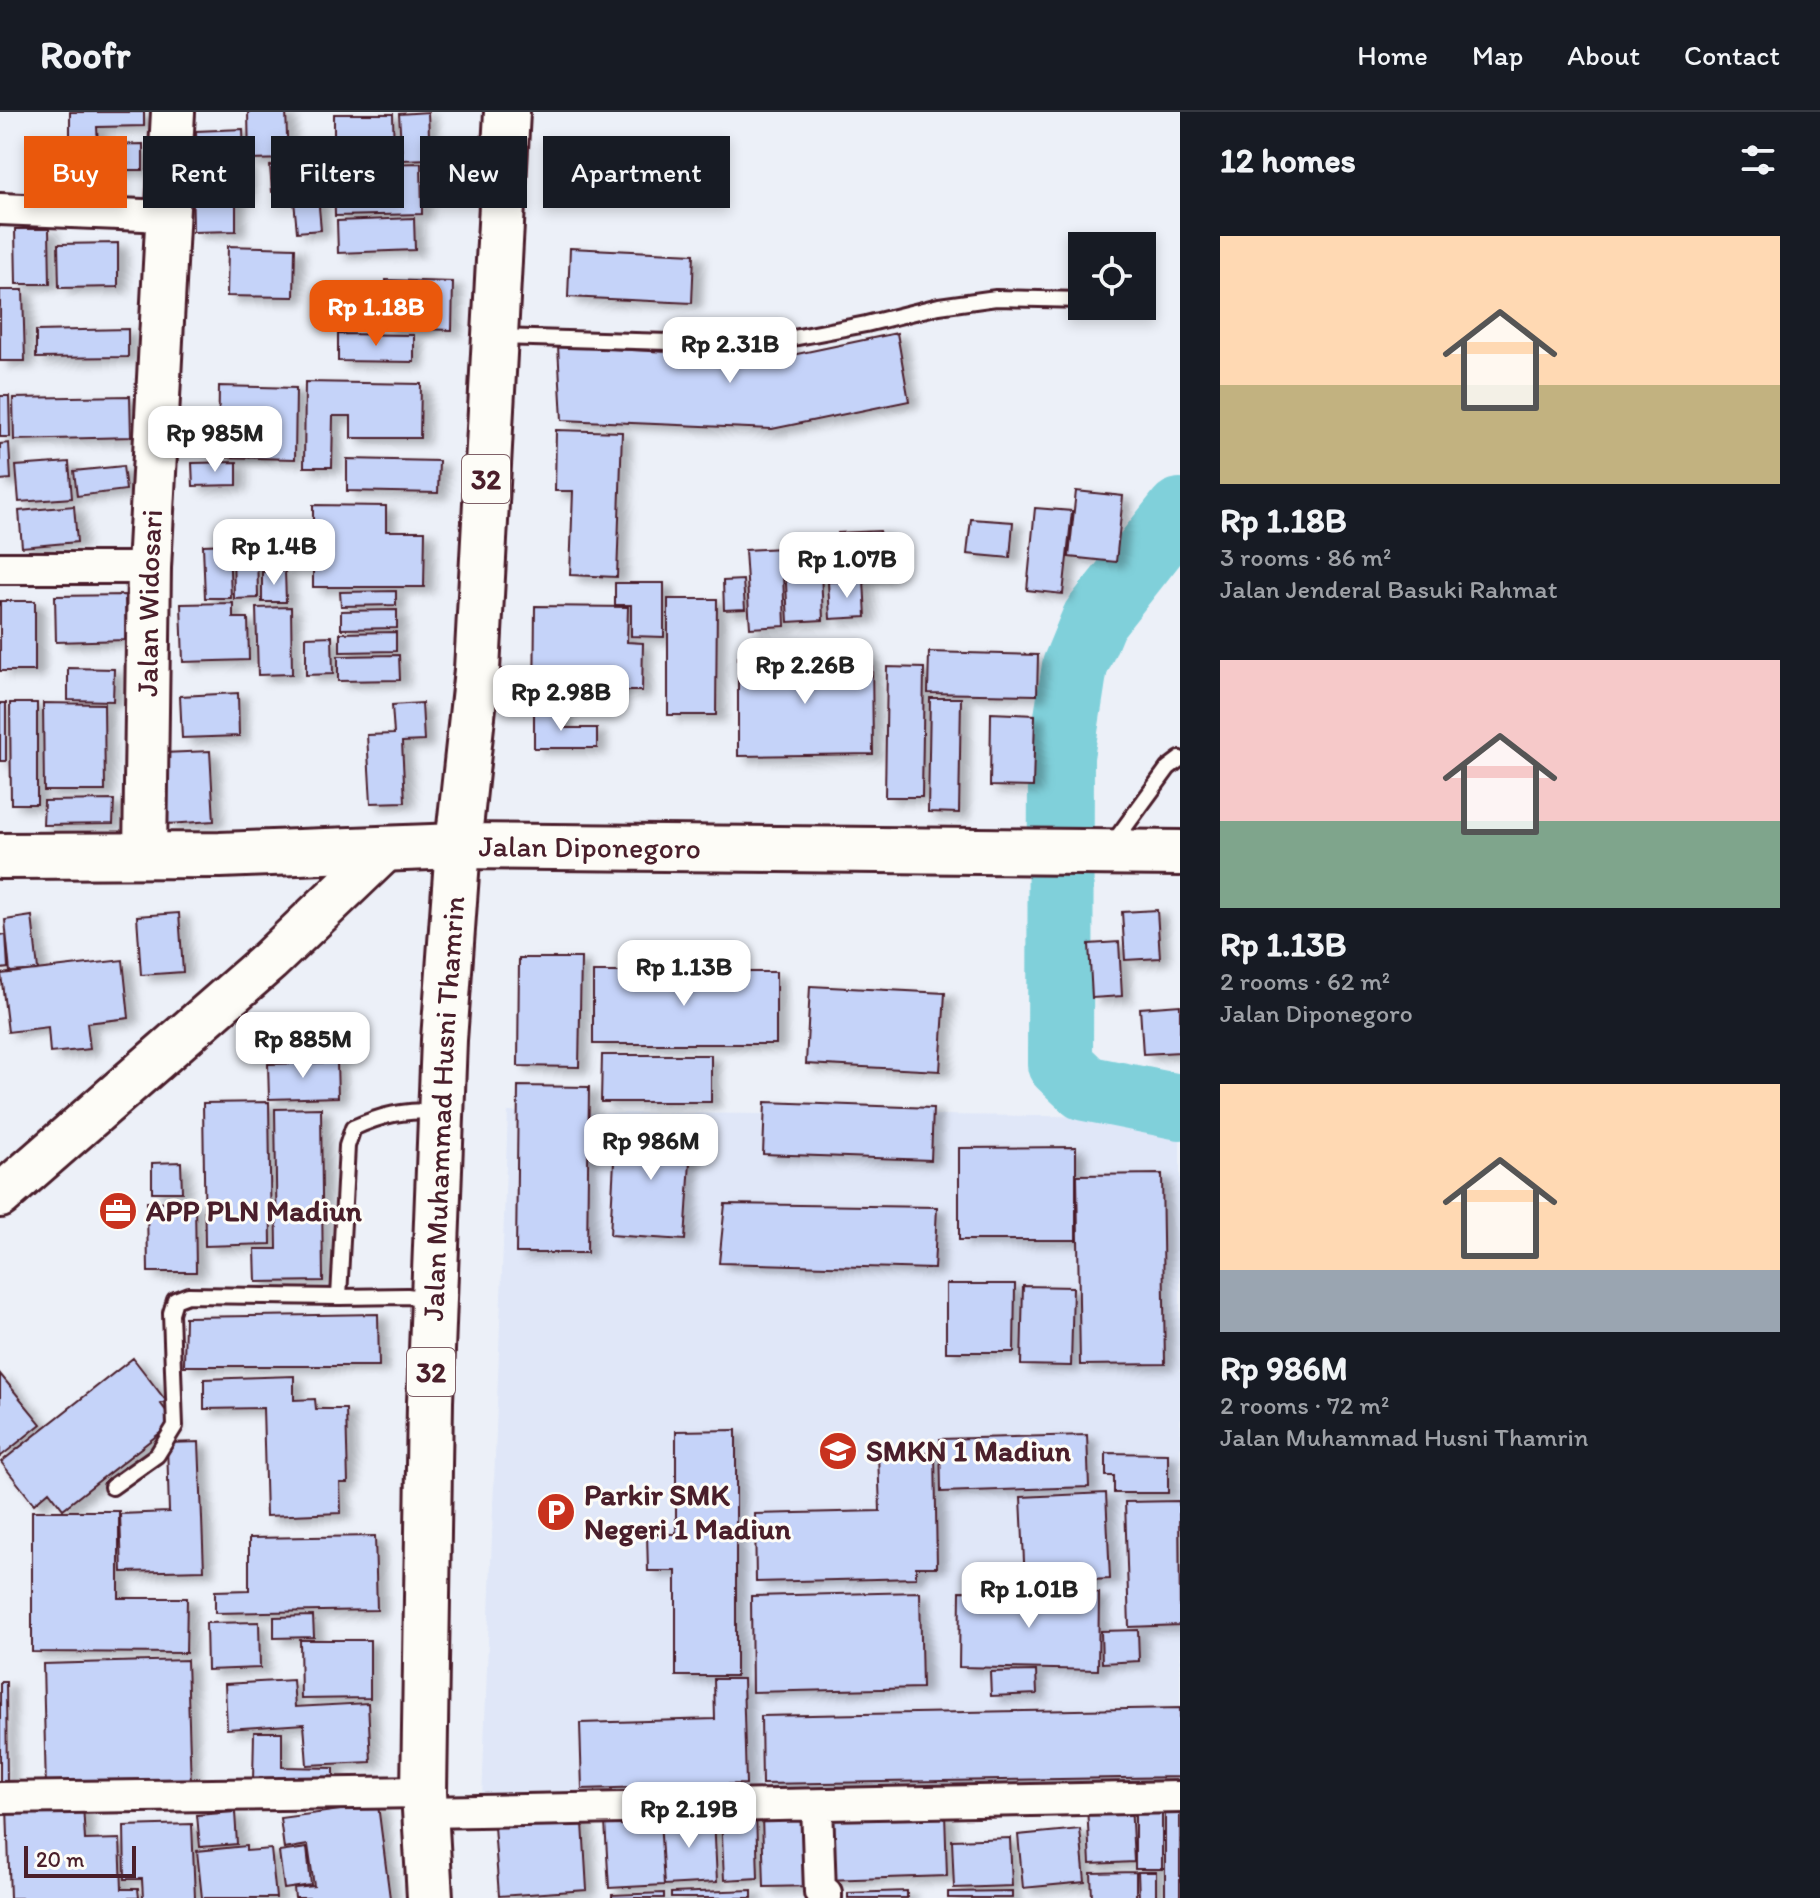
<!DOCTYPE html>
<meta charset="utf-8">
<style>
body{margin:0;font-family:Itim,sans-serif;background:#242831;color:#f1f3f6;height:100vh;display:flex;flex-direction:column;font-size:30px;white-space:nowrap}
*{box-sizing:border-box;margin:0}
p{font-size:26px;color:#9ea1a6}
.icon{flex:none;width:44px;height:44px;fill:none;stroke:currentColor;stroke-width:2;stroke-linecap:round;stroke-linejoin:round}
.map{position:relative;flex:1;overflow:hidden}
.drawer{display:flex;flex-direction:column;background:#171b24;width:640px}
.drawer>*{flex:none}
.guide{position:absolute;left:24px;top:24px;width:760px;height:72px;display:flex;gap:16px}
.fabs{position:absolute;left:1068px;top:120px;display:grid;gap:16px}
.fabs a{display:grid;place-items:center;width:88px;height:88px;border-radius:0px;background:#171b24;box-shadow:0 4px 12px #0003;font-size:40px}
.scale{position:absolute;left:24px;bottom:20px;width:112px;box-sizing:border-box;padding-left:8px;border:4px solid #4a1f2b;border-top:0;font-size:22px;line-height:28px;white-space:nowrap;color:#4a1f2b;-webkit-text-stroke:6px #fdfcf7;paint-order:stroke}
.price{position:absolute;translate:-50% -68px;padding:0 18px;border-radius:16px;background:#fff;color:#222;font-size:26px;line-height:52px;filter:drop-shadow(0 2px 4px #0008)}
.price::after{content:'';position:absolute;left:50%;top:48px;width:24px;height:18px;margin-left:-12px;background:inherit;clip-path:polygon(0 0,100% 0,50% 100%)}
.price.selected{background:#ea580c;color:#fff}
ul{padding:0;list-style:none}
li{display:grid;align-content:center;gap:16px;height:424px;padding:0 40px}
li span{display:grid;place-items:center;height:248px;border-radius:0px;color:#555}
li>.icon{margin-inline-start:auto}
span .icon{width:144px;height:144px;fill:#fffc;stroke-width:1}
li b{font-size:34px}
h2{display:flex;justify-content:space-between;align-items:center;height:96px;padding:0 40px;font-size:34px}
.chip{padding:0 28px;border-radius:0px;background:#171b24;box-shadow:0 4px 12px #0003;font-size:28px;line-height:72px}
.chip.selected{background:#ea580c;color:#fff}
header{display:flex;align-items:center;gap:48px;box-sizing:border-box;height:112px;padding:0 40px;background:#171b24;border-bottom:2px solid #363941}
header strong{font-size:38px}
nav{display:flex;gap:44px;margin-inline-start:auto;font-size:28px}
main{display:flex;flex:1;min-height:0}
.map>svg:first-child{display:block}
</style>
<header>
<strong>Roofr</strong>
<nav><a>Home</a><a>Map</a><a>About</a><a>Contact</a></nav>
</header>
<main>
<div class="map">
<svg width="1180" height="1786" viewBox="0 0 1180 1786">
<defs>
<filter id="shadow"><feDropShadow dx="9" dy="5" stdDeviation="4" flood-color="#0004"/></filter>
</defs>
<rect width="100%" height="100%" fill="#ecf0f8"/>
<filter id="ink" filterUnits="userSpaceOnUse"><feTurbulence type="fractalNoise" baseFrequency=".0125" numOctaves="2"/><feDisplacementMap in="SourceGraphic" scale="16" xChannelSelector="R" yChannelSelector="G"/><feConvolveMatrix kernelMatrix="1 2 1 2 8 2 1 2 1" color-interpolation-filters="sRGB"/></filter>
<g filter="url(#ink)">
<path fill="#e0e7f8" d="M 508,1000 L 1180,1005 L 1180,1674 L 482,1688 Z"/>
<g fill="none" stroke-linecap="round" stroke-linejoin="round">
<path stroke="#80d0da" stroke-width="66" d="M 1180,399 L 1094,508 L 1075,554 L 1061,644 L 1060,952 L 1085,976 L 1180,995"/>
</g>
<path fill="#c5d3f9" stroke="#4a1f2b" stroke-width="2" filter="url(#shadow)" d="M 70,0 L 144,0 L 144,14 L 97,15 L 98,33 L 143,32 L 143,58 L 95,58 L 95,70 L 70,70 Z
M 248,0 L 286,0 L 288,47 L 249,48 Z
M 428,0 L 430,47 L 402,48 L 399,2 Z
M 334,2 L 393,2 L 394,47 L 334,48 Z
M 243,17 L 244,46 L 197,48 L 196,19 Z
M 315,49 L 321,118 L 297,120 L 293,78 L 272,80 L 270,54 Z
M 421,51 L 422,102 L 335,104 L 334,53 Z
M 245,53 L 245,81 L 236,81 L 236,119 L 193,120 L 192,54 Z
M 414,106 L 415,138 L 338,141 L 337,109 Z
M 15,117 L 49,117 L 50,172 L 16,172 Z
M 118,131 L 118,175 L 59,176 L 58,132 Z
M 228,134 L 295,136 L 294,185 L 227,184 Z
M 570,136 L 694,142 L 692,191 L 568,185 Z
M 386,168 L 453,170 L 452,218 L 384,216 Z
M 0,178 L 23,178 L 25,249 L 0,249 Z
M 128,217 L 128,245 L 36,246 L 36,219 Z
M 897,221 L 909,289 L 772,317 L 562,308 L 558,234 L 778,246 Z
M 338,222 L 414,223 L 414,250 L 338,249 Z
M 305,270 L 421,272 L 420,326 L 351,326 L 351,304 L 333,304 L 332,355 L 304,355 Z
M 219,274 L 296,276 L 295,347 L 218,345 Z
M 0,284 L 9,284 L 10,325 L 0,325 Z
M 130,284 L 131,325 L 14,328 L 13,286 Z
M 556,318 L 622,320 L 617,465 L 570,463 L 573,379 L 555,379 Z
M 9,331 L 11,367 L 0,368 L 0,332 Z
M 347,347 L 439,349 L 438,381 L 347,379 Z
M 69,350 L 72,386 L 19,390 L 16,354 Z
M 237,350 L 237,373 L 193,374 L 192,351 Z
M 123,354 L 126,378 L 77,384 L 74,359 Z
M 1076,379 L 1123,384 L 1116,450 L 1069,445 Z
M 313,393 L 386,394 L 386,419 L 425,419 L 424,475 L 313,475 Z
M 74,394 L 77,430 L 22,435 L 19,399 Z
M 1035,396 L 1072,399 L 1063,482 L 1027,478 Z
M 971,407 L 1013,410 L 1010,446 L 967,442 Z
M 880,419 L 883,463 L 841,466 L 838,421 Z
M 820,431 L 823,508 L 788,510 L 784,432 Z
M 229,432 L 231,486 L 205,486 L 203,433 Z
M 233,434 L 257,434 L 258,486 L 234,487 Z
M 782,436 L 785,514 L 750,516 L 745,438 Z
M 285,459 L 286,490 L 262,490 L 262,460 Z
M 743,468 L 745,497 L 724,498 L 723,469 Z
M 864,468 L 866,505 L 830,507 L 828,470 Z
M 615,471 L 664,471 L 664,525 L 631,524 L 631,493 L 615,493 Z
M 396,479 L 396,493 L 341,494 L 340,480 Z
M 125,483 L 126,528 L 56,530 L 55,484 Z
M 668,487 L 717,487 L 716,603 L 668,603 Z
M 0,489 L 35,489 L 35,559 L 0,559 Z
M 233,491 L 233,506 L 248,506 L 249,548 L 183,550 L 181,492 Z
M 535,494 L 628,495 L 627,530 L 643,531 L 642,579 L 564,579 L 563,600 L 534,599 Z
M 291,495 L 292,562 L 258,563 L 256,496 Z
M 397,498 L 397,516 L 341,517 L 341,499 Z
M 396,520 L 396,539 L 340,540 L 340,521 Z
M 332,524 L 333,562 L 306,563 L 306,525 Z
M 929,540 L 1038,543 L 1037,583 L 928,581 Z
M 399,543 L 400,568 L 338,569 L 338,544 Z
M 872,544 L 873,642 L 738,644 L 738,545 Z
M 887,555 L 924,556 L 922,685 L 885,685 Z
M 68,556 L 114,557 L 113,589 L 68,588 Z
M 238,581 L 239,624 L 182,626 L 180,584 Z
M 930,586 L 961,586 L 959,701 L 928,700 Z
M 0,591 L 6,591 L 6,649 L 0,649 Z
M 10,591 L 37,591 L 37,692 L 11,692 Z
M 43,591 L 104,592 L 105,679 L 44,679 Z
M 422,591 L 424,629 L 402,630 L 405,690 L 371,691 L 367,623 L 394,622 L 392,593 Z
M 534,599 L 563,600 L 563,616 L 597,616 L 597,636 L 534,636 Z
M 991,601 L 1035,603 L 1033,675 L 990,674 Z
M 210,639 L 214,709 L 167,712 L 163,641 Z
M 114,688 L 113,712 L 43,713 L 44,689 Z
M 1157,798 L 1160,846 L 1125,848 L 1122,800 Z
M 179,801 L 183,860 L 141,863 L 137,804 Z
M 32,804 L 38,858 L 10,860 L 5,808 Z
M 6,822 L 8,856 L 0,857 L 0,823 Z
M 1119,830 L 1122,884 L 1092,886 L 1089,832 Z
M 519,846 L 581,846 L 579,955 L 518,954 Z
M 123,848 L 129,906 L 87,911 L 90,937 L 50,941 L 48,915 L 8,920 L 1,862 Z
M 593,860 L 776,860 L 776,932 L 593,932 Z
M 810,874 L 945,881 L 940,959 L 806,952 Z
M 1180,893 L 1180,940 L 1143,942 L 1140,896 Z
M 602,943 L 711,943 L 711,990 L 601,990 Z
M 337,950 L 338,985 L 269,987 L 268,952 Z
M 518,974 L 589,975 L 587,1141 L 516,1141 Z
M 269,990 L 271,1132 L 205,1134 L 203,991 Z
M 765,990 L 933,996 L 931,1048 L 763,1042 Z
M 321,996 L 323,1169 L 256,1170 L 255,1137 L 277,1137 L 275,997 Z
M 616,1013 L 692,1018 L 685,1128 L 610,1123 Z
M 1076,1035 L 1076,1128 L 959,1128 L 959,1036 Z
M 181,1050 L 182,1080 L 152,1080 L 152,1051 Z
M 1162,1062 L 1165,1252 L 1080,1253 L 1077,1063 Z
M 195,1089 L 196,1160 L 148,1160 L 147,1090 Z
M 725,1092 L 937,1095 L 934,1157 L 719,1151 Z
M 946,1172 L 1015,1172 L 1014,1240 L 946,1240 Z
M 1023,1174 L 1073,1175 L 1071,1254 L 1021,1253 Z
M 378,1202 L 379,1254 L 184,1254 L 185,1205 Z
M 133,1246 L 166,1289 L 161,1292 L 174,1310 L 63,1397 L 49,1379 L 34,1392 L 1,1350 Z
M 0,1262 L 41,1312 L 0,1345 Z
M 294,1264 L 294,1288 L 315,1287 L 316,1297 L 346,1297 L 348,1371 L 340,1371 L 341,1401 L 266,1404 L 263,1296 L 204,1297 L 204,1267 Z
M 736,1318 L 736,1564 L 676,1564 L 676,1459 L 648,1459 L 647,1422 L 676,1422 L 676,1319 Z
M 1087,1323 L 1089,1375 L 941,1380 L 940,1327 Z
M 199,1330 L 204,1458 L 122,1460 L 120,1402 L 169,1400 L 167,1331 Z
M 935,1340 L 937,1455 L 916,1455 L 916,1466 L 756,1470 L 755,1402 L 880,1399 L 878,1341 Z
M 1106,1341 L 1168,1342 L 1168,1381 L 1114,1381 L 1114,1364 L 1106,1364 Z
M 1106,1381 L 1110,1467 L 1025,1471 L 1021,1385 Z
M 1179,1389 L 1180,1513 L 1129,1515 L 1125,1390 Z
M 32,1399 L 119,1399 L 119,1486 L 187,1486 L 186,1541 L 32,1540 Z
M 375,1424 L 377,1498 L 215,1501 L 215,1479 L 249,1478 L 249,1426 Z
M 960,1479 L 1099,1481 L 1098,1558 L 959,1555 Z
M 920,1480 L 922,1576 L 752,1580 L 751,1484 Z
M 313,1504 L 314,1525 L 274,1526 L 274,1505 Z
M 259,1510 L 260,1556 L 207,1558 L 206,1511 Z
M 1138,1518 L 1139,1549 L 1102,1551 L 1101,1519 Z
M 300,1528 L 370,1528 L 370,1586 L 301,1587 Z
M 187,1548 L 191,1675 L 46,1679 L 43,1552 Z
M 1036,1559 L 1037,1582 L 991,1584 L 990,1560 Z
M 714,1567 L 743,1567 L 746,1672 L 582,1677 L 580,1611 L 715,1607 Z
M 293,1568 L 295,1595 L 368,1591 L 371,1650 L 307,1653 L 304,1612 L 227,1617 L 225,1572 Z
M 0,1570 L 6,1570 L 7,1675 L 0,1675 Z
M 1180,1596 L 1180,1665 L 762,1672 L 761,1604 Z
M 254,1620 L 282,1620 L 282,1655 L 334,1656 L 334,1669 L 253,1669 Z
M 1131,1691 L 1134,1750 L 1090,1752 L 1087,1693 Z
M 83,1692 L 85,1728 L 120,1727 L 122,1777 L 138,1777 L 139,1786 L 10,1786 L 7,1694 Z
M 378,1693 L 390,1786 L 295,1786 L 294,1776 L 314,1774 L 308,1733 L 284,1737 L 280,1706 Z
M 582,1694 L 587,1778 L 499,1784 L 493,1700 Z
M 1135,1698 L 1162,1698 L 1162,1757 L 1135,1757 Z
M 1180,1699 L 1180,1786 L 1165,1786 L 1165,1700 Z
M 235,1700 L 237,1732 L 200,1735 L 197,1703 Z
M 756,1701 L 758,1766 L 724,1768 L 721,1702 Z
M 812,1701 L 814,1774 L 764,1775 L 762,1703 Z
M 945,1701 L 947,1764 L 825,1768 L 823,1705 Z
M 714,1704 L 717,1770 L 664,1773 L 660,1707 Z
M 660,1707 L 664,1773 L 609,1776 L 605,1710 Z
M 192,1712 L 195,1786 L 143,1786 L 142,1767 L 125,1767 L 124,1714 Z
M 1080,1717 L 1085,1770 L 1023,1776 L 1018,1723 Z
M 1010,1726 L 1012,1774 L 954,1776 L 952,1728 Z
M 246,1734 L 246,1739 L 271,1737 L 276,1786 L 202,1786 L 197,1739 Z
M 307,1736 L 311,1773 L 284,1777 L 279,1740 Z
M 1136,1760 L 1136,1786 L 1092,1786 L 1091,1761 Z
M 1138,1760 L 1156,1760 L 1156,1786 L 1139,1786 Z
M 752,1778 L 752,1786 L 671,1786 L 671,1781 Z
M 907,1779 L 907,1786 L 848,1786 L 848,1781 Z
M 1012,1779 L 1012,1786 L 948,1786 L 948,1780 Z
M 664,1781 L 664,1786 L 612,1786 L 612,1783 Z"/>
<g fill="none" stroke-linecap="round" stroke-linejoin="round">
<defs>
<path id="lane" d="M 498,225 L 669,230 L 793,226 L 866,212 L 939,194 L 996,186 L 1082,188
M 1111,734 L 1168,656 L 1180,647
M 339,1185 L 347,1034 L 353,1016 C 384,1002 402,999 435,999
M 112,1375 L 157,1343 L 175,1314 L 171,1201 L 175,1188 L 188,1183 L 339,1185 L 407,1184 L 430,1187"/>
<path id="street" d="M 0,97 L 167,104
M 0,456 L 149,456
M 0,1686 L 424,1680
M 817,1693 L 820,1780 L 826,1781 L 826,1786
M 425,1700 L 1180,1685"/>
<g id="secondary">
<path id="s1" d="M 145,743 L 149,456 L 173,0"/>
<path d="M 0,1084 L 269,849 L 385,738"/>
</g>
<g id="primary">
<path id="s2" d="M 0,744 L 220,743 L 458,734 L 1180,741"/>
</g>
<g id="highway">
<path id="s3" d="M 430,1786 L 424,1680 L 430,1290 L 444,928 L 458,734 L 477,558 L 507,0"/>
</g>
</defs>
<use href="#lane" stroke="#4a1f2b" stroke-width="20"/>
<use href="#street" stroke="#4a1f2b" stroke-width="36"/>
<use href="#secondary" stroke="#4a1f2b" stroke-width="48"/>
<use href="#primary" stroke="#4a1f2b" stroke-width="50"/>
<use href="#highway" stroke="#4a1f2b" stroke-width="50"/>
<use href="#lane" stroke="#fdfcf7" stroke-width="14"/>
<use href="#street" stroke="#fdfcf7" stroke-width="30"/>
<use href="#secondary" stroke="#fdfcf7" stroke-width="42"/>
<use href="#primary" stroke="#fdfcf7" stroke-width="44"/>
<use href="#highway" stroke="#fdfcf7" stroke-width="44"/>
</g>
</g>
<defs>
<symbol id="office-disc" viewBox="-11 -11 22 22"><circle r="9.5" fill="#c8321e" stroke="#fdfcf7"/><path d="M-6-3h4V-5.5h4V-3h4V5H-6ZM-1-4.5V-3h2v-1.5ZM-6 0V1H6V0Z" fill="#fff"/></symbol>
<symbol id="school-disc" viewBox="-11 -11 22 22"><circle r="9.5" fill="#c8321e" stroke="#fdfcf7"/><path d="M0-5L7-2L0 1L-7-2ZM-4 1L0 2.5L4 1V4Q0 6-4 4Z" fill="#fff"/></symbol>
<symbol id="parking-disc" viewBox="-11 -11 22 22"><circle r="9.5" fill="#c8321e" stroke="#fdfcf7"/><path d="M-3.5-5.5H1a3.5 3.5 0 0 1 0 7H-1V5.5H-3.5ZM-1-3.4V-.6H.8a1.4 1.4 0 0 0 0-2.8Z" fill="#fff"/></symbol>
</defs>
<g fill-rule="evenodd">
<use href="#office-disc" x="96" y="1077" width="44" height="44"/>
<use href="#school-disc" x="816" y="1317" width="44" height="44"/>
<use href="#parking-disc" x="534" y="1378" width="44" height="44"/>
</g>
<g text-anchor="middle" stroke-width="6" stroke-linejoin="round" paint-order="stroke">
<g fill="#fdfcf7" stroke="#806168" stroke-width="2">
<rect x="462" y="343" width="48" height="48" rx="6"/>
<rect x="407" y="1236" width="48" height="48" rx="6"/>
</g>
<g font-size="28" font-weight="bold" fill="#4a1f2b">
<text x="486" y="377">32</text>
<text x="431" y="1270">32</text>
</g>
<g font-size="30" fill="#4a1f2b" stroke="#fdfcf7">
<text dy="10" stroke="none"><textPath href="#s1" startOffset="252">Jalan Widosari</textPath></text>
<text dy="10" stroke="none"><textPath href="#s2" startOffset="590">Jalan Diponegoro</textPath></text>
<text dy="10" stroke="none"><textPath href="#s3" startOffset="790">Jalan Muhammad Husni Thamrin</textPath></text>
</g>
<g font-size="30" font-weight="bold" fill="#4a1f2b" stroke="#fdfcf7" text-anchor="start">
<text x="146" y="1109">APP PLN Madiun</text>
<text x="866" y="1349">SMKN 1 Madiun</text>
<text x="584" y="1393">Parkir SMK<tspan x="584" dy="34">Negeri 1 Madiun</tspan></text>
</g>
</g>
</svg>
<div class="fabs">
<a><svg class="icon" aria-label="locate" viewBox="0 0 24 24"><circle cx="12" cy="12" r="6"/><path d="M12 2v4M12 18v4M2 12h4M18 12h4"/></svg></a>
</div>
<div class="scale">20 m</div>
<b class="price selected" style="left:376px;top:236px">Rp 1.18B</b>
<b class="price" style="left:730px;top:273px">Rp 2.31B</b>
<b class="price" style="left:215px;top:362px">Rp 985M</b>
<b class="price" style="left:274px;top:475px">Rp 1.4B</b>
<b class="price" style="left:847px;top:488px">Rp 1.07B</b>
<b class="price" style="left:805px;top:594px">Rp 2.26B</b>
<b class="price" style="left:561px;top:621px">Rp 2.98B</b>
<b class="price" style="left:684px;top:896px">Rp 1.13B</b>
<b class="price" style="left:303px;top:968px">Rp 885M</b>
<b class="price" style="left:651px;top:1070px">Rp 986M</b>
<b class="price" style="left:1029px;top:1518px">Rp 1.01B</b>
<b class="price" style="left:689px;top:1738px">Rp 2.19B</b>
<div class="guide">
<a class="chip selected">Buy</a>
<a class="chip">Rent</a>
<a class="chip">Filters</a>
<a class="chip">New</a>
<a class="chip">Apartment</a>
</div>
</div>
<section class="drawer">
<h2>12 homes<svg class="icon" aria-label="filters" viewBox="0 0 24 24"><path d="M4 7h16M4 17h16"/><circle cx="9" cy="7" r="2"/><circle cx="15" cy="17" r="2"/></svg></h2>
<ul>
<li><span style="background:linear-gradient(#ffd9b3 60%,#c2b280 0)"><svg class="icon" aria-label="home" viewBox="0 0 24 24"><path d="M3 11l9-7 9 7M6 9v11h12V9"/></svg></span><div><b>Rp 1.18B</b><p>3 rooms · 86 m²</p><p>Jalan Jenderal Basuki Rahmat</p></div></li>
<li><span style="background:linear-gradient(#f6c9c9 65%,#7fa58c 0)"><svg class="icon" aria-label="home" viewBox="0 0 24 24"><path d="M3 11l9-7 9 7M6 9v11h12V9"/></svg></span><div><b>Rp 1.13B</b><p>2 rooms · 62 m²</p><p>Jalan Diponegoro</p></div></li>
<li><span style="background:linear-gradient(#ffd9b3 75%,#9aa5b1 0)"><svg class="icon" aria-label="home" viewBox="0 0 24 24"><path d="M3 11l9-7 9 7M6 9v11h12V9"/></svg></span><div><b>Rp 986M</b><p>2 rooms · 72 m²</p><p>Jalan Muhammad Husni Thamrin</p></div></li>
</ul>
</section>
</main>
